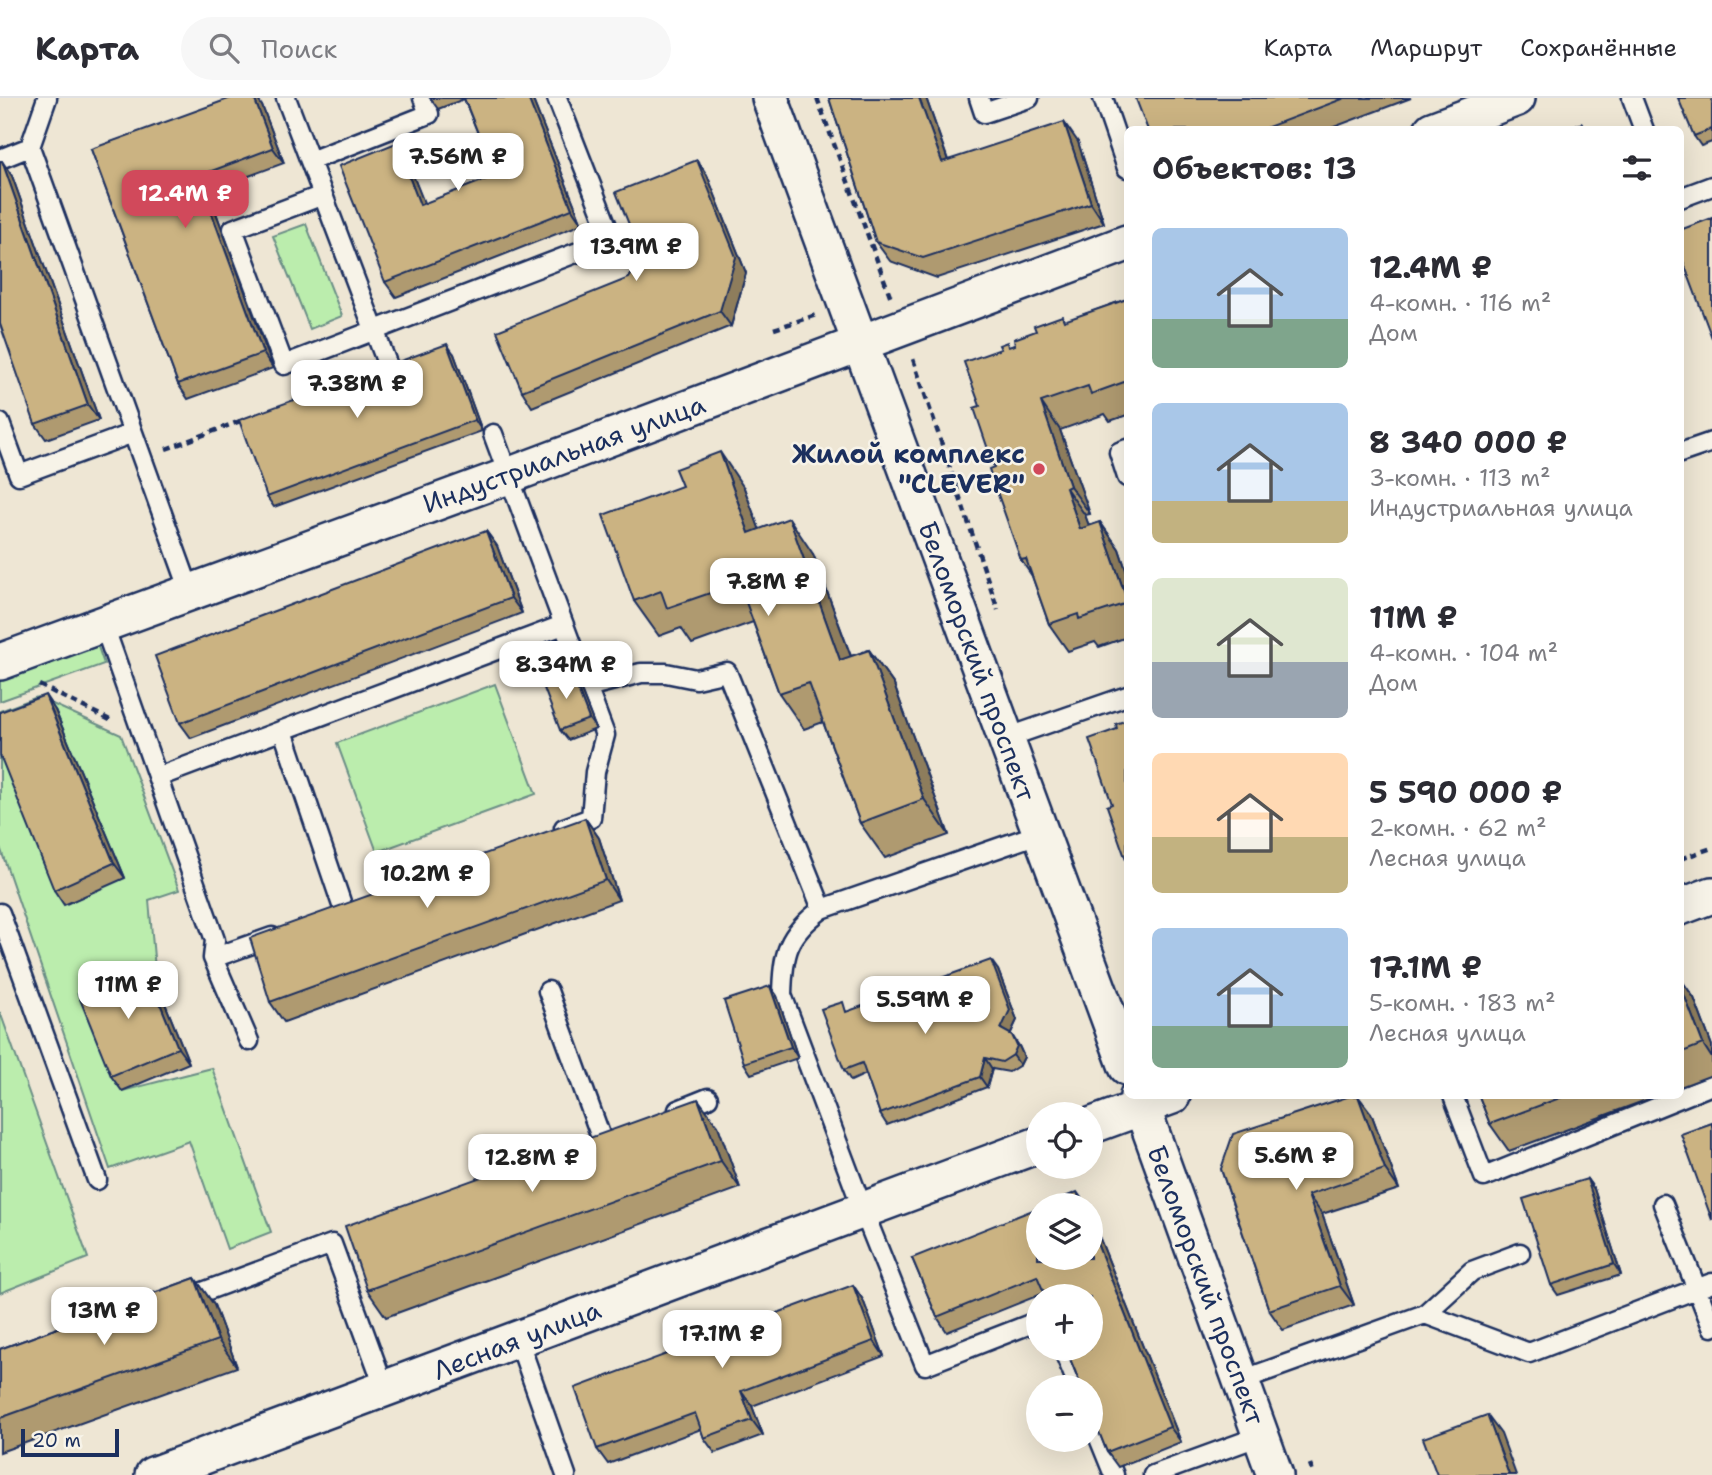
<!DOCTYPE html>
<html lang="ru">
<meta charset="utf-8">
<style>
body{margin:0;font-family:"Shantell Sans",sans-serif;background:#f7f7f7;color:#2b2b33;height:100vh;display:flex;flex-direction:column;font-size:26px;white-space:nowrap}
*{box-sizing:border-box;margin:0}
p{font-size:23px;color:#7c7c81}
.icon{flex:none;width:38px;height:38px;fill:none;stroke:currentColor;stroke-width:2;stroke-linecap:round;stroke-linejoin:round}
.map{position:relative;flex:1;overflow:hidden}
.sheet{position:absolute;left:1124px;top:28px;width:560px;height:973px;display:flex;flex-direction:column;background:#fff;border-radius:10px;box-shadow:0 7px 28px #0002}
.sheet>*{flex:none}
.fabs{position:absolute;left:1026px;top:1004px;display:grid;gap:14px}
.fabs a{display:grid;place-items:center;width:77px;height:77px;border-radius:50%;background:#fff;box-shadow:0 7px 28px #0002;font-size:35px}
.scale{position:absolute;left:21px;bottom:18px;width:98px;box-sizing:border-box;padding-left:7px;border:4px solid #1b2f5e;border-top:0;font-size:19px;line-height:24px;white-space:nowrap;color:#1b2f5e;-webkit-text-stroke:5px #f7f3e8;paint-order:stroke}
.price{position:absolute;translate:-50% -60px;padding:0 16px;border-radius:14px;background:#fff;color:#222;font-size:23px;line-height:46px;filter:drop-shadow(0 2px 4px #0008)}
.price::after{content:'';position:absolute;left:50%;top:42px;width:21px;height:16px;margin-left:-10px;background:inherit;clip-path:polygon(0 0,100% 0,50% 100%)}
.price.current{background:#d1495b;color:#fff}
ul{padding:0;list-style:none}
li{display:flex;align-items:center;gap:21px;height:175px;padding:0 28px}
li span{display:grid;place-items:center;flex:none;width:196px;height:140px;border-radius:10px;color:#555}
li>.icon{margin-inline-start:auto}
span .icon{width:84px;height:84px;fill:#fffc;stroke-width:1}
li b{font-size:30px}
h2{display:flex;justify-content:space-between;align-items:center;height:84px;padding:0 28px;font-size:30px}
header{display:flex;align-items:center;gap:42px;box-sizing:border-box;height:98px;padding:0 35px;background:#fff;border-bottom:2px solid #e1e1e2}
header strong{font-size:33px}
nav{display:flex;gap:38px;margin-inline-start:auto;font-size:24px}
.search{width:490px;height:63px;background:#f7f7f7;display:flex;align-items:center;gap:18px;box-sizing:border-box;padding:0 24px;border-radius:38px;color:#7c7c81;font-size:26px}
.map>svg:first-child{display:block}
</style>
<header>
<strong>Карта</strong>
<div class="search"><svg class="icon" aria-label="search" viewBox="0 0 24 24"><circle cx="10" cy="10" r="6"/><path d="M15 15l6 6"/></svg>Поиск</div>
<nav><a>Карта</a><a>Маршрут</a><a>Сохранённые</a></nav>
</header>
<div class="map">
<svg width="1712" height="1377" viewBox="0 0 1712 1377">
<rect width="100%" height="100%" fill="#eee6d4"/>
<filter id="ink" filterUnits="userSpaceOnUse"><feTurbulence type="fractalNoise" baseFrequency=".0143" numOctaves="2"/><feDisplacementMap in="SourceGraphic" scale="14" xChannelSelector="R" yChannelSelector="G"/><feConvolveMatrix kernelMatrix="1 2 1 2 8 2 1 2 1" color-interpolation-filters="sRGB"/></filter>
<g filter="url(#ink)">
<path fill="#bbedad" stroke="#6b8e86" stroke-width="2" d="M 306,126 L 342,218 L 310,231 L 273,138 Z
M 97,546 L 104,566 L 0,603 L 0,582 Z
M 495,586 L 536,696 L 377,754 L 337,645 Z
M 37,599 L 121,637 L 179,792 L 149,802 L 156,883 L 89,911 L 122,993 L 212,970 L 271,1134 L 227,1151 L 189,1043 L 110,1071 L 0,749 L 0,613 Z
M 0,914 L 88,1160 L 0,1195 Z"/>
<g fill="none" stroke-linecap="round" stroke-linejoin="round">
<defs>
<path id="lane" d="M 47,0 L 30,49 L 190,493
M 286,0 L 388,268
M 979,0 L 984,15 L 1029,0
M 1103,0 L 1127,70
M 1632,0 L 1644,32
M 0,61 L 30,49
M 310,63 L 429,16 L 423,0
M 323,97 L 233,131 L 284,267 L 612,141 L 557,0
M 1680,100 L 1712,88
M 0,325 L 19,377 L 133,335
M 493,336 L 587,589 L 641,575 L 666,575 L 696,581 L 727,574 L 822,811 C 787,837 783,855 782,897 L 863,1112 L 925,1267 L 1038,1223
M 1127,351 L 1119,354 L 1127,379
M 1680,355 L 1712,344
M 103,525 L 215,842 L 213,860 L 249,943
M 283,633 L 344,813
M 1006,640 L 1127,598
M 158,679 L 563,527
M 564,730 L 591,720 L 595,674 L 605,637 L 587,589
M 822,811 L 1041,735
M 0,815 L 97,1082
M 213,860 L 272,839
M 548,893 L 602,1042
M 1453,998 L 1484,1079 L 1712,987
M 678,1012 L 708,1000
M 1663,1106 L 1712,1229
M 184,1201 L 332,1146 L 385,1291
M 1425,1216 L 1472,1173 L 1520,1155
M 518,1241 L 566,1377
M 1063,1251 L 1079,1290
M 1239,1283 L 1425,1216 L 1529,1255 L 1712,1185
M 1090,1318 L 1114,1377
M 1153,1377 L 1260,1338"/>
<path id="street" d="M 770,0 L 1127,969
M 1432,32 L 1517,0
M 0,564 L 508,378 L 1127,145
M 1680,809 L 1712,797
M 1138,998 L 1275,1377
M 1090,1028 L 1172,998
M 153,1377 L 1038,1047"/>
</defs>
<use href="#lane" stroke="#1b2f5e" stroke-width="23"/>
<use href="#street" stroke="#1b2f5e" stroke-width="40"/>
<path stroke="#1b2f5e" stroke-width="4.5" stroke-dasharray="7 5" stroke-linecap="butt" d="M 817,0 L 891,200
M 774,231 L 816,217
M 913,261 L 998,512
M 166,351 L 243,322
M 39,587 L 110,622
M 1680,761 L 1712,750
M 1310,1366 L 1314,1377"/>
<use href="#lane" stroke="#f7f3e8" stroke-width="18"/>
<use href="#street" stroke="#f7f3e8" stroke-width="35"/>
</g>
<path fill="#af9a70" stroke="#1b2f5e" stroke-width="2" d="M 430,0 L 532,0 L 582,126 L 396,199 L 385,184 L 396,45 L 406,60 L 424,106 L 495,78 L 464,1 L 438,11 Z
M 829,0 L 926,0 L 948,62 L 1078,44 L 1104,125 L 937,180 L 890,163 L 876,144 Z
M 1138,0 L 1411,0 L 1326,32 L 1148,32 Z
M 1712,0 L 1712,44 L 1701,48 L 1694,38 Z
M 262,8 L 284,65 L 208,93 L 273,270 L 188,301 L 178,286 L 91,51 Z
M 707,77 L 746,175 L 731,228 L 532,309 L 522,293 L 629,180 Z
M 12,78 L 99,322 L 46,341 L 35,326 Z
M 1127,201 L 1127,317 L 1110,323 L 1105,316 L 1060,332 L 1090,416 L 1085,417 L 1089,428 L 1100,424 L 1119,451 L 1127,475 L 1127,539 L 1099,549 L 1095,544 L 1068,553 L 1049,526 L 1032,478 L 1021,462 L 994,369 L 980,308 L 1001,251 L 1010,249 L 1066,223 Z
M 454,256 L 482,333 L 274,409 L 267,399 Z
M 744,390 L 759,431 L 813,456 L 851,558 L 869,552 L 894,587 L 949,737 L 885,760 L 860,725 L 823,624 L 804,631 L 779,595 L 753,524 L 692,546 L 681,530 L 659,538 L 634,503 Z
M 486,433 L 497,448 L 522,515 L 191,640 L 180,625 Z
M 578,585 L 596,631 L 568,642 L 560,632 Z
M 55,612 L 125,780 L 64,807 L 54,792 Z
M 585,720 L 599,740 L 619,802 L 284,924 L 270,904 Z
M 145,868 L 156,883 L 189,965 L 122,993 L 111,978 Z
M 998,872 L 1017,922 L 1010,937 L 1019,948 L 1024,959 L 1020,967 L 1009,974 L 992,971 L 987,989 L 887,1027 L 880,1016 L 866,976 L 851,983 L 844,972 L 849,913 Z
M 1680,880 L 1694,900 L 1712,948 L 1712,977 L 1680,989 Z
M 770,888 L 777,898 L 798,960 L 751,976 L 744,965 Z
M 1479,998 L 1657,998 L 1509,1053 L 1490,1026 Z
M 1371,1015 L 1399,1091 L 1322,1116 L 1354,1207 L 1283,1232 L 1269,1212 L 1221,1071 Z
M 718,1028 L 740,1090 L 386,1219 L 367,1192 Z
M 1587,1081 L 1594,1091 L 1621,1177 L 1558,1197 L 1551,1187 Z
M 1090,1116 L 1181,1344 L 1118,1369 L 1107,1354 L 1044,1195 L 947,1234 L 937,1219 L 912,1160 L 1090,1160 Z
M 195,1180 L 214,1207 L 237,1269 L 0,1354 L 0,1251 Z
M 853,1187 L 863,1202 L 884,1258 L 752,1308 L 763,1337 L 715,1355 L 704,1340 L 701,1331 L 608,1366 L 597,1351 Z"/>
<path fill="#8e7d5b" stroke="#1b2f5e" stroke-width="2" d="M 254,0 L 257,0 L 262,8 L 284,65 L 273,50 Z
M 528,0 L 532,0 L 582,126 L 572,111 Z
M 919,0 L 926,0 L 955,83 L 942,64 Z
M 1064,24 L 1078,44 L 1104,125 L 1091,105 Z
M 396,45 L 406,60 L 431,122 L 420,107 Z
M 697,62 L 707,77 L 746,175 L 731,228 L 720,213 Z
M 2,63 L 12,78 L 99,322 L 88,307 Z
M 198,78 L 208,93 L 273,270 L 263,255 Z
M 447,246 L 454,256 L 482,333 L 475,322 Z
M 1041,304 L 1060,332 L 1090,416 L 1070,388 Z
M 720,354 L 744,390 L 774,470 L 749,435 Z
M 1066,390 L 1085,417 L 1100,458 L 1080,431 Z
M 789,420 L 813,456 L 865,597 L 840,562 Z
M 1100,424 L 1119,451 L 1127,475 L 1127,502 Z
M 486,433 L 497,448 L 522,515 L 511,500 Z
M 869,552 L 894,587 L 949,737 L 924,701 Z
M 571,574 L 578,585 L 596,631 L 589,621 Z
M 45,597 L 55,612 L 125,780 L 114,765 Z
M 585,720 L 599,740 L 619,802 L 606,782 Z
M 991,862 L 998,872 L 1017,922 L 1008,941 L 1001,931 Z
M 145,868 L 156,883 L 189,965 L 178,950 Z
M 1680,880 L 1694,900 L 1712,948 L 1712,960 L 1703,946 L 1680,886 Z
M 770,888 L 777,898 L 798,960 L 791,949 Z
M 1012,937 L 1019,948 L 1024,959 L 1020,967 L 1013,957 Z
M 985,960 L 992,971 L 987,989 L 980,979 Z
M 1358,998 L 1371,1015 L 1399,1091 L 1385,1071 Z
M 698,1001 L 718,1028 L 740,1090 L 721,1063 Z
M 1587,1081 L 1594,1091 L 1621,1177 L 1614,1166 Z
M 1077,1094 L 1087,1108 L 1082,1108 Z
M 1308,1097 L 1322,1116 L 1354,1207 L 1340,1188 Z
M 1090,1116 L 1181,1344 L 1170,1329 L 1090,1128 Z
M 195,1180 L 214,1207 L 237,1269 L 218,1242 Z
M 853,1187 L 863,1202 L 884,1258 L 874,1243 Z
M 741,1293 L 752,1308 L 763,1337 L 752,1322 Z
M 1487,1317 L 1501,1336 L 1516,1377 L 1509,1377 Z"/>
<path fill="#cbb382" stroke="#1b2f5e" stroke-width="2" d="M 231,0 L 254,0 L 273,50 L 198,78 L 263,255 L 178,286 L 91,51 Z
M 464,0 L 528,0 L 572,111 L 385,184 L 339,68 L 396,45 L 420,107 L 495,78 Z
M 829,0 L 919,0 L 942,64 L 1064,24 L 1091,105 L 923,160 L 876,144 Z
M 1138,0 L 1345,0 L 1260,32 L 1148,32 L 1136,1 Z
M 1678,0 L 1712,0 L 1712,31 L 1694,38 Z
M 1582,25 L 1585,32 L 1565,32 Z
M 697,62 L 736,159 L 720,213 L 522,293 L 497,233 L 629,180 L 642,159 L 616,94 Z
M 0,63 L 2,63 L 88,307 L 35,326 L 0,226 Z
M 1712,120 L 1712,240 L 1680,155 L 1680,132 Z
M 1127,201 L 1127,283 L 1091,296 L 1088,288 L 1041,304 L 1070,388 L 1066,390 L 1080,431 L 1100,424 L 1127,502 L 1127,505 L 1079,521 L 1078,516 L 1049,526 L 1026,461 L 1021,462 L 989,371 L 994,369 L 974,310 L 980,308 L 964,264 L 1001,251 L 999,247 L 1007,244 L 1008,249 L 1015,247 L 1014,241 L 1036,233 L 1034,228 L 1062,218 L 1064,223 Z
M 447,246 L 475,322 L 267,399 L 239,322 Z
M 720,354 L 749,435 L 789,420 L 840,562 L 869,552 L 924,701 L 860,725 L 809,585 L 779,595 L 739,485 L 667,510 L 661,493 L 634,503 L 603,417 L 682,388 L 675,371 Z
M 486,433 L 511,500 L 180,625 L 155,558 Z
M 571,574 L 589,621 L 560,632 L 542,585 Z
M 45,597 L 114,765 L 54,792 L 0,657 L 0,614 Z
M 1127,622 L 1127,765 L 1107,708 L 1112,706 L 1089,641 L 1117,631 L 1116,626 Z
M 585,720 L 606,782 L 270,904 L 250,840 Z
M 991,862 L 1010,912 L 1001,931 L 1012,937 L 1017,948 L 1013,957 L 1002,964 L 985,960 L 980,979 L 880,1016 L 862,965 L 844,972 L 821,911 L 843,904 L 846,914 Z
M 145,868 L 178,950 L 111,978 L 78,896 Z
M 1680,886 L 1703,946 L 1680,955 Z
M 770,888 L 791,949 L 744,965 L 724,903 Z
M 1350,998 L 1358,998 L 1385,1071 L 1308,1097 L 1340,1188 L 1269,1212 L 1221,1071 L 1233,1036 Z
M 1479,998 L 1565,998 L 1490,1026 Z
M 698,1001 L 721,1063 L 367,1192 L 345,1128 Z
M 1712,1025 L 1712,1122 L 1681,1036 Z
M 1587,1081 L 1614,1166 L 1551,1187 L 1523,1101 Z
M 1077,1094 L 1082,1108 L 1043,1108 Z
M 1038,1110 L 1038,1160 L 1090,1160 L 1090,1128 L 1170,1329 L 1107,1354 L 1090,1311 L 1090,1290 L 1082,1290 L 1066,1251 L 1090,1251 L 1090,1199 L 1046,1199 L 1037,1178 L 937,1219 L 912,1160 Z
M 195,1180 L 218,1242 L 0,1320 L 0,1251 Z
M 853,1187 L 874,1243 L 741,1293 L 752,1322 L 704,1340 L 695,1315 L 597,1351 L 575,1290 Z
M 1487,1317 L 1509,1377 L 1437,1377 L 1423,1340 Z"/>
</g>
<circle fill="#d1495b" stroke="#f7f3e8" stroke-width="2.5" cx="1039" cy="371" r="7"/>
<g text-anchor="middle" stroke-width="5" stroke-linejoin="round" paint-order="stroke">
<g font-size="26" fill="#1b2f5e" stroke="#f7f3e8">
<text transform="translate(564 356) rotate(-20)" y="9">Индустриальная улица</text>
<text transform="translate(977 563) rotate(70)" y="9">Беломорский проспект</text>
<text transform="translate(1206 1187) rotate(70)" y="9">Беломорский проспект</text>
<text transform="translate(517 1242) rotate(-21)" y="9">Лесная улица</text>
</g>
<g font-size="26" font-weight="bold" fill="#1b2f5e" stroke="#f7f3e8" text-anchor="end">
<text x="1025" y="365">Жилой комплекс<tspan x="1025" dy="30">"СLEVER"</tspan></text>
</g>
</g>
</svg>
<div class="fabs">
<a><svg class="icon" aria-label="locate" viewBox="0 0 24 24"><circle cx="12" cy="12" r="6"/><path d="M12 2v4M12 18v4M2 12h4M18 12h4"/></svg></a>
<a><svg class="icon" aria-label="layers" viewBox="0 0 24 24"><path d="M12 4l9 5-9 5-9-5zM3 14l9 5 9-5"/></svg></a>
<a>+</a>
<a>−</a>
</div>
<div class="scale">20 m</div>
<b class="price" style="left:458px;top:95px">7.56M ₽</b>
<b class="price current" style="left:185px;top:132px">12.4M ₽</b>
<b class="price" style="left:636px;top:185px">13.9M ₽</b>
<b class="price" style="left:357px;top:322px">7.38M ₽</b>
<b class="price" style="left:768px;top:520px">7.8M ₽</b>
<b class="price" style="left:566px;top:603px">8.34M ₽</b>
<b class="price" style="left:427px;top:812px">10.2M ₽</b>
<b class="price" style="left:128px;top:923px">11M ₽</b>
<b class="price" style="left:925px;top:938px">5.59M ₽</b>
<b class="price" style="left:1296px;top:1094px">5.6M ₽</b>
<b class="price" style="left:532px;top:1096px">12.8M ₽</b>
<b class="price" style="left:104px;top:1249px">13M ₽</b>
<b class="price" style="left:722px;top:1272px">17.1M ₽</b>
<section class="sheet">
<h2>Объектов: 13<svg class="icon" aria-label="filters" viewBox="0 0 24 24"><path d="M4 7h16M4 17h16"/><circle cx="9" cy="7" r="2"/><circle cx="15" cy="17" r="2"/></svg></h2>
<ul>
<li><span style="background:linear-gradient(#a9c7e8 65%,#7fa58c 0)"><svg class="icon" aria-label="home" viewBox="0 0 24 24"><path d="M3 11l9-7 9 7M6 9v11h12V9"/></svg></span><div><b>12.4M ₽</b><p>4-комн. · 116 m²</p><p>Дом</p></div></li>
<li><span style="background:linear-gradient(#a9c7e8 70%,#c2b280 0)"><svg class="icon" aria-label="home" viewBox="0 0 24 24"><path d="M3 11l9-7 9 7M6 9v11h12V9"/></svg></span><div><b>8 340 000 ₽</b><p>3-комн. · 113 m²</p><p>Индустриальная улица</p></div></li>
<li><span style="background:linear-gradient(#dfe7d0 60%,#9aa5b1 0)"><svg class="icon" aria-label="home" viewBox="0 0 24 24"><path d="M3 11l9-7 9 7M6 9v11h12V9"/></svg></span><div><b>11M ₽</b><p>4-комн. · 104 m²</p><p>Дом</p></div></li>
<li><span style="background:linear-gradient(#ffd9b3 60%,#c2b280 0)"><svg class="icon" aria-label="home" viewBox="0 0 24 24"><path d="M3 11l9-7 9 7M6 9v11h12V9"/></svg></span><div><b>5 590 000 ₽</b><p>2-комн. · 62 m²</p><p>Лесная улица</p></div></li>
<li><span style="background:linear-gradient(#a9c7e8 70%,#7fa58c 0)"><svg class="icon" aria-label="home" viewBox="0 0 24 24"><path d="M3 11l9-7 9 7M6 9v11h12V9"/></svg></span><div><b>17.1M ₽</b><p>5-комн. · 183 m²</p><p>Лесная улица</p></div></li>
</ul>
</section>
</div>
